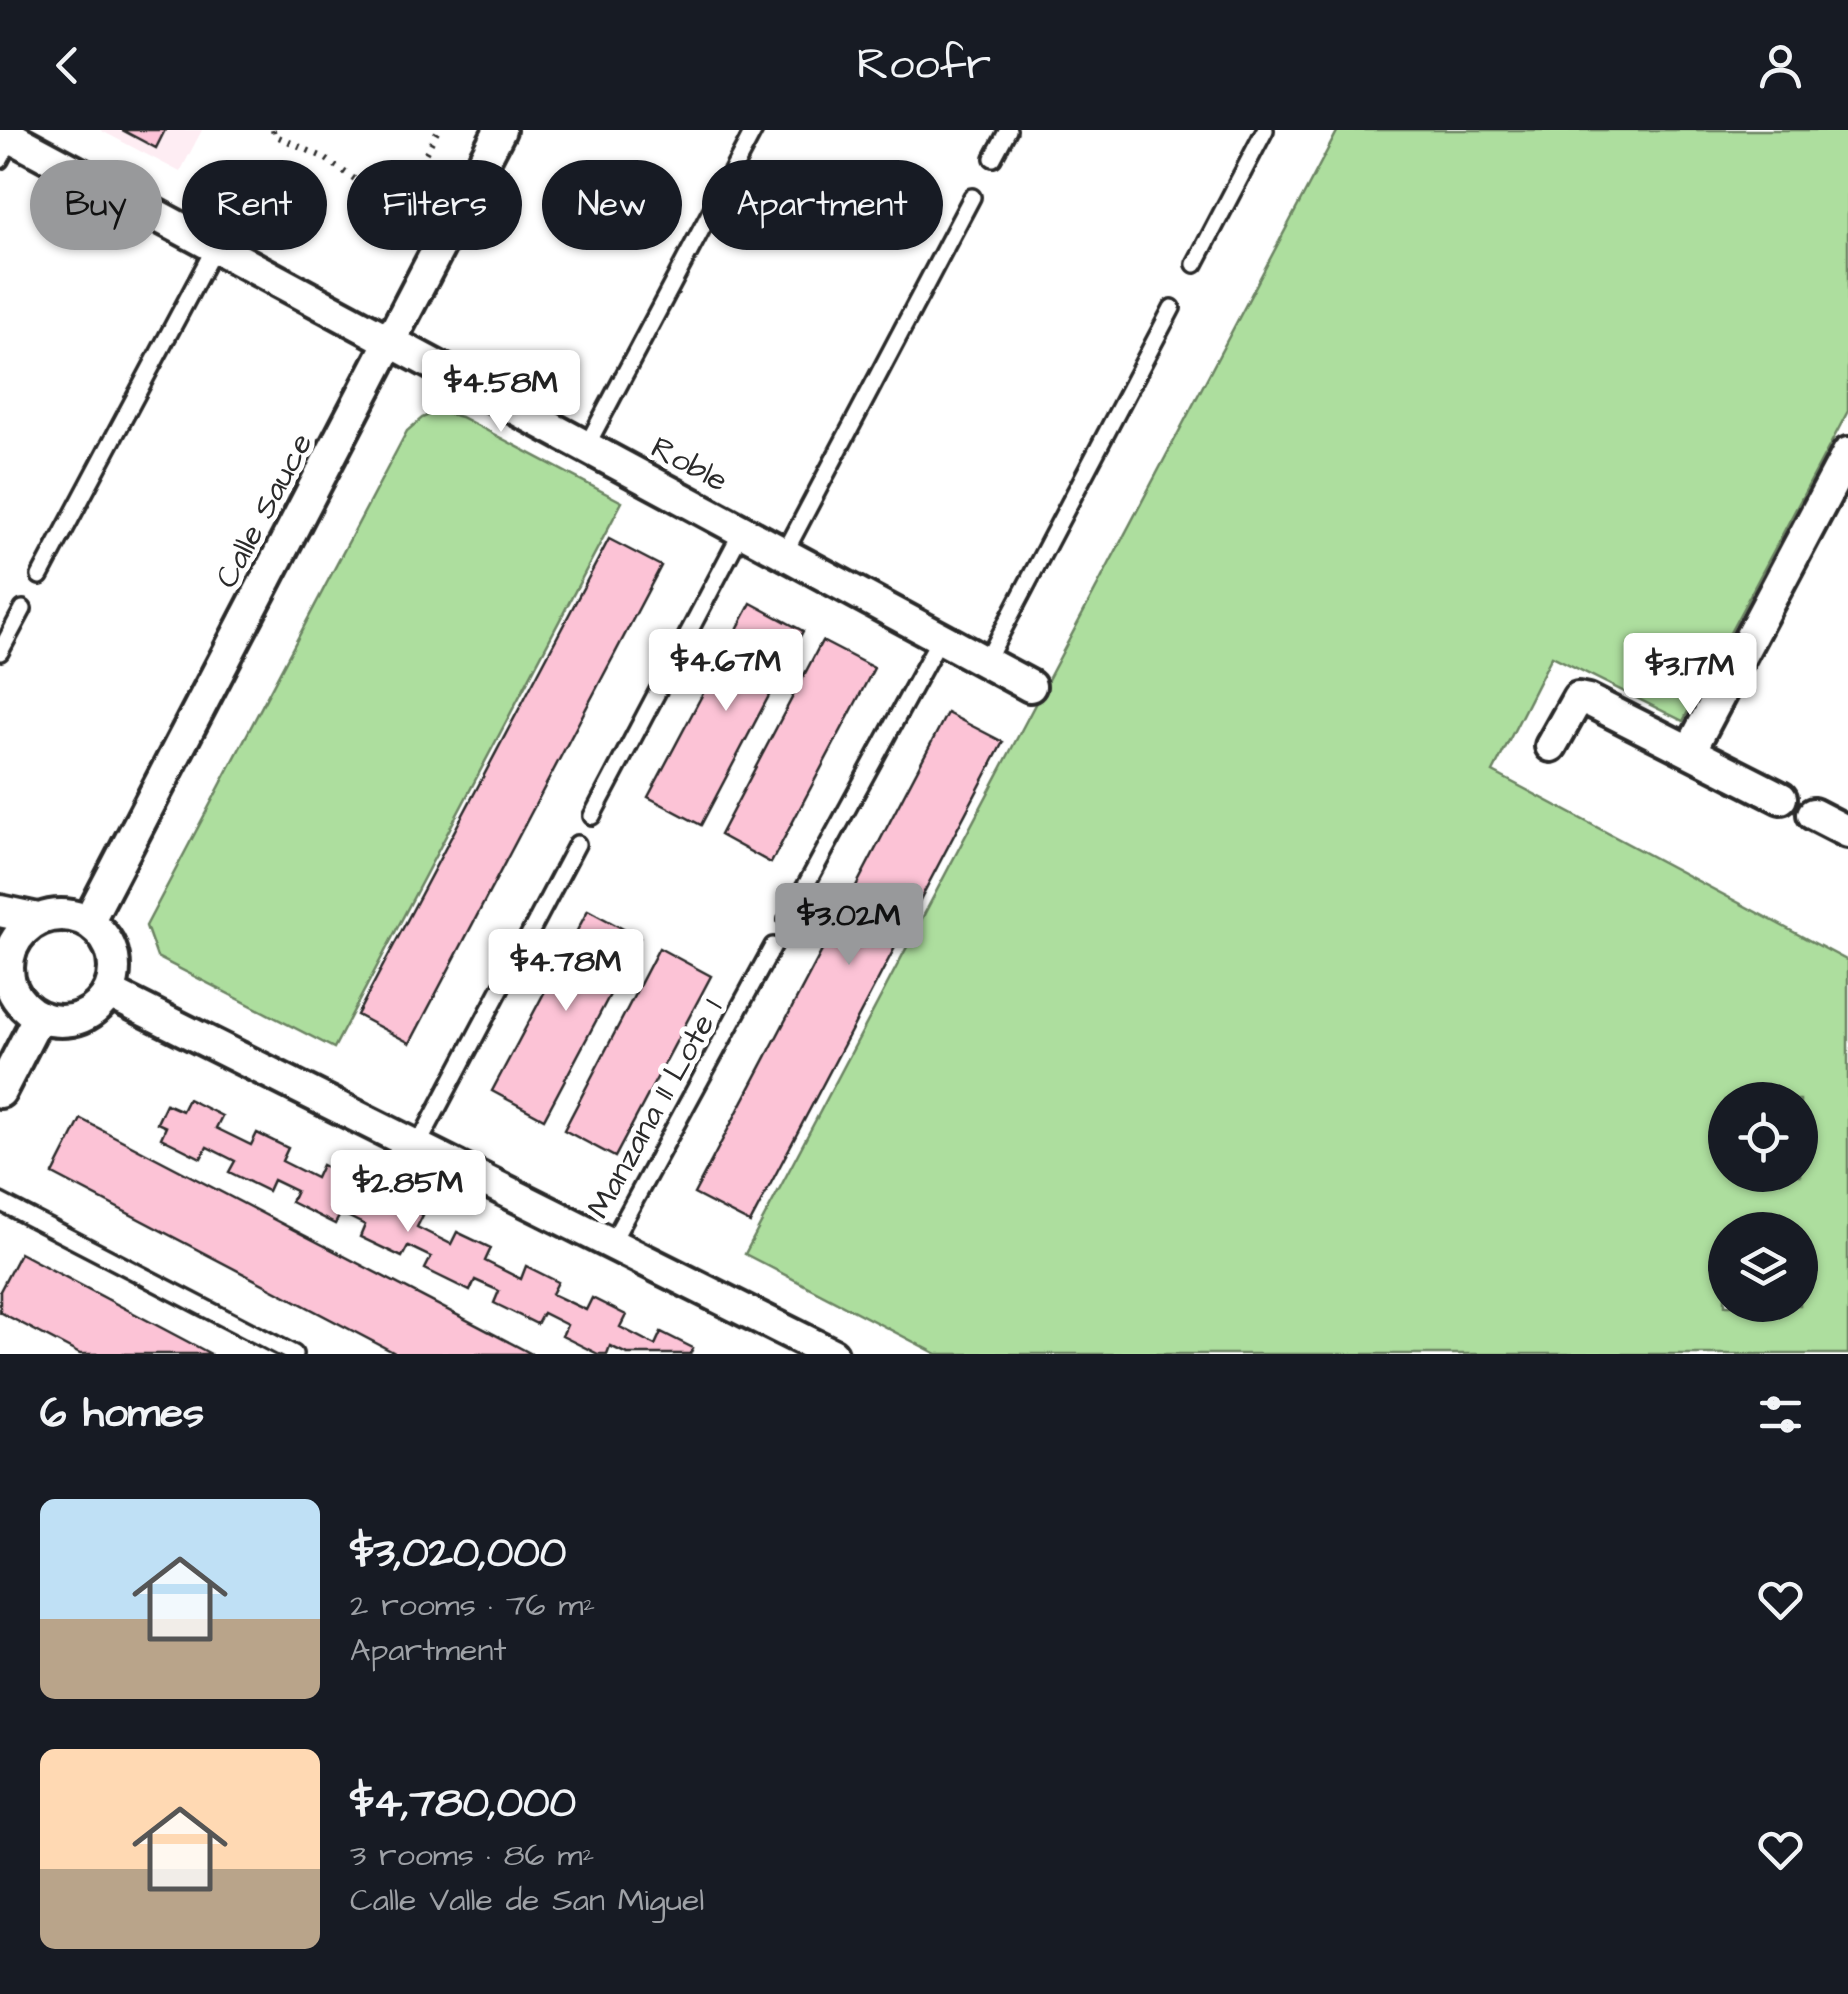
<!DOCTYPE html>
<meta charset="utf-8">
<style>
body{margin:0;font-family:"Architects Daughter",sans-serif;background:#20242c;color:#f1f3f6;height:100vh;display:flex;flex-direction:column;font-size:38px;white-space:nowrap}
*{box-sizing:border-box;margin:0}
p{font-size:32px;color:#9ea1a6}
.icon{flex:none;width:55px;height:55px;fill:none;stroke:currentColor;stroke-width:2;stroke-linecap:round;stroke-linejoin:round}
.map{position:relative;height:1224px;overflow:hidden}
.panel{display:flex;flex-direction:column;background:#171b24;flex:1}
.panel>*{flex:none}
.hud{position:absolute;left:30px;top:30px;width:1000px;height:90px;display:flex;gap:20px}
.fabs{position:absolute;left:1708px;top:952px;display:grid;gap:20px}
.fabs a{display:grid;place-items:center;width:110px;height:110px;border-radius:50%;background:#171b24;box-shadow:0 2px 8px #0004;font-size:50px}
.price{position:absolute;translate:-50% -85px;padding:0 22px;border-radius:10px;background:#fff;color:#222;font-size:32px;line-height:65px;filter:drop-shadow(0 2px 5px #0008)}
.price::after{content:'';position:absolute;left:50%;top:60px;width:30px;height:22px;margin-left:-15px;background:inherit;clip-path:polygon(0 0,100% 0,50% 100%)}
.price.active{background:#98999b;color:#111}
ul{padding:0;list-style:none}
li{display:flex;align-items:center;gap:30px;height:250px;padding:0 40px}
li span{display:grid;place-items:center;flex:none;width:280px;height:200px;border-radius:15px;color:#555}
li>.icon{margin-inline-start:auto}
span .icon{width:120px;height:120px;fill:#fffc;stroke-width:1}
li b{font-size:42px}
h2{display:flex;justify-content:space-between;align-items:center;height:120px;padding:0 40px;font-size:42px}
.pill{padding:0 35px;border-radius:45px;background:#171b24;box-shadow:0 2px 8px #0004;font-size:35px;line-height:90px}
.pill.active{background:#98999b;color:#111}
header{display:flex;justify-content:space-between;align-items:center;height:130px;padding:0 40px;background:#171b24;font-size:45px;font-weight:600}
.map>svg:first-child{display:block}
</style>
<header><svg class="icon" aria-label="back" viewBox="0 0 24 24"><path d="M15 5l-7 7 7 7"/></svg>Roofr<svg class="icon" aria-label="person" viewBox="0 0 24 24"><circle cx="12" cy="8" r="4"/><path d="M4 21q1-7 8-7t8 7"/></svg></header>
<div class="map">
<svg width="1848" height="1224" viewBox="0 0 1848 1224">
<rect width="100%" height="100%" fill="#fff"/>
<filter id="ink" filterUnits="userSpaceOnUse"><feTurbulence type="fractalNoise" baseFrequency=".01" numOctaves="2"/><feDisplacementMap in="SourceGraphic" scale="20" xChannelSelector="R" yChannelSelector="G"/><feConvolveMatrix kernelMatrix="1 2 1 2 8 2 1 2 1" color-interpolation-filters="sRGB"/></filter>
<g filter="url(#ink)">
<path fill="#feedf3" d="M 100,0 L 202,0 L 180,42 Z"/>
<path fill="#adde9e" stroke="#6c8464" stroke-width="2.5" fill-rule="evenodd" d="M 1338,0 L 1848,0 L 1848,281 L 1683,591 L 1552,526 L 1493,642 L 1848,831 L 1848,1224 L 937,1224 L 745,1124 ZM 1725,970 L 1800,970 L 1800,1045 L 1725,1045 ZM 1725,1100 L 1800,1100 L 1800,1175 L 1725,1175 Z
M 438,281 L 461,287 L 622,372 L 334,918 L 157,827 L 146,796 L 407,301 L 422,288 Z"/>
<path fill="#fcc3d6" stroke="#2b2b2b" stroke-width="2.5" d="M 122,0 L 165,0 L 156,18 Z
M 609,409 L 661,436 L 410,913 L 357,885 Z
M 751,473 L 803,501 L 701,695 L 648,667 Z
M 822,511 L 874,538 L 771,733 L 720,705 Z
M 947,583 L 1003,612 L 750,1093 L 694,1064 Z
M 588,780 L 640,808 L 544,989 L 492,961 Z
M 659,818 L 711,846 L 615,1027 L 564,1000 Z
M 188,969 L 222,986 L 216,998 L 251,1015 L 257,1003 L 288,1018 L 282,1031 L 316,1048 L 322,1035 L 356,1052 L 349,1064 L 385,1082 L 392,1070 L 423,1085 L 417,1097 L 451,1114 L 457,1102 L 491,1118 L 485,1131 L 521,1149 L 526,1136 L 558,1152 L 552,1164 L 586,1180 L 592,1168 L 626,1185 L 620,1197 L 655,1215 L 661,1202 L 693,1218 L 690,1224 L 627,1224 L 610,1216 L 607,1224 L 598,1224 L 562,1206 L 567,1195 L 543,1183 L 537,1194 L 494,1173 L 499,1161 L 495,1159 L 475,1150 L 470,1161 L 425,1139 L 431,1127 L 408,1116 L 402,1127 L 360,1107 L 365,1095 L 341,1083 L 335,1094 L 291,1072 L 296,1061 L 273,1050 L 268,1061 L 229,1042 L 235,1031 L 207,1017 L 201,1028 L 161,1008 L 166,997 L 157,993 L 166,974 L 182,981 Z
M 81,989 L 532,1224 L 397,1224 L 53,1044 Z
M 20,1123 L 211,1224 L 80,1224 L 0,1182 L 0,1161 Z"/>
<g fill="none" stroke-linecap="round" stroke-linejoin="round">
<defs>
<path id="lane" d="M 993,28 L 1008,0
M 0,30 L 12,7
M 1195,134 L 1265,0
M 586,317 L 754,0
M 784,424 L 972,67
M 40,446 L 215,117
M 0,522 L 23,479
M 986,532 L 1172,178
M 592,686 L 742,401
M 787,790 L 940,508
M 417,1017 L 577,714
M 0,1072 L 294,1224
M 611,1114 L 773,816"/>
<path id="street" d="M 0,1 L 1030,556
M 1551,616 L 1578,568 L 1588,570 L 1781,668
M 1690,621 L 1848,323
M 1813,684 L 1848,702
M 0,781 L 38,789
M8 838a53 53 0 1 1 106 0a53 53 0 1 1-106 0Z
M 88,792 L 500,0
M 110,863 L 832,1224
M 0,962 L 38,888"/>
</defs>
<use href="#lane" stroke="#2b2b2b" stroke-width="22"/>
<use href="#street" stroke="#2b2b2b" stroke-width="38"/>
<path stroke="#2b2b2b" stroke-width="6" stroke-dasharray="2.5 8" stroke-linecap="butt" d="M 273,0 L 274,5 L 323,27 L 382,68 L 428,74
M 401,69 L 438,0"/>
<use href="#lane" stroke="#fff" stroke-width="15"/>
<use href="#street" stroke="#fff" stroke-width="30"/>
</g>
</g>
<g text-anchor="middle" stroke-width="10" stroke-linejoin="round" paint-order="stroke">
<g font-size="32" fill="#2b2b2b" stroke="#fff">
<text transform="translate(690 333) rotate(28)" y="11">Roble</text>
<text transform="translate(263 380) rotate(-62)" y="11">Calle Sauce</text>
<text transform="translate(654 978) rotate(-61)" y="11">Manzana 11 Lote 1</text>
</g>
</g>
</svg>
<div class="fabs">
<a><svg class="icon" aria-label="locate" viewBox="0 0 24 24"><circle cx="12" cy="12" r="6"/><path d="M12 2v4M12 18v4M2 12h4M18 12h4"/></svg></a>
<a><svg class="icon" aria-label="layers" viewBox="0 0 24 24"><path d="M12 4l9 5-9 5-9-5zM3 14l9 5 9-5"/></svg></a>
</div>
<b class="price" style="left:501px;top:305px">$4.58M</b>
<b class="price" style="left:726px;top:584px">$4.67M</b>
<b class="price" style="left:1690px;top:588px">$3.17M</b>
<b class="price active" style="left:849px;top:838px">$3.02M</b>
<b class="price" style="left:566px;top:884px">$4.78M</b>
<b class="price" style="left:408px;top:1105px">$2.85M</b>
<div class="hud">
<a class="pill active">Buy</a>
<a class="pill">Rent</a>
<a class="pill">Filters</a>
<a class="pill">New</a>
<a class="pill">Apartment</a>
</div>
</div>
<section class="panel">
<h2>6 homes<svg class="icon" aria-label="filters" viewBox="0 0 24 24"><path d="M4 7h16M4 17h16"/><circle cx="9" cy="7" r="2"/><circle cx="15" cy="17" r="2"/></svg></h2>
<ul>
<li><span style="background:linear-gradient(#bfe0f5 60%,#b9a48a 0)"><svg class="icon" aria-label="home" viewBox="0 0 24 24"><path d="M3 11l9-7 9 7M6 9v11h12V9"/></svg></span><div><b>$3,020,000</b><p>2 rooms · 76 m²</p><p>Apartment</p></div><svg class="icon" aria-label="heart" viewBox="0 0 24 24"><path d="M12 20l-8-8c-3-5 5-10 8-4 3-6 11-1 8 4z"/></svg></li>
<li><span style="background:linear-gradient(#ffd9b3 60%,#b9a48a 0)"><svg class="icon" aria-label="home" viewBox="0 0 24 24"><path d="M3 11l9-7 9 7M6 9v11h12V9"/></svg></span><div><b>$4,780,000</b><p>3 rooms · 86 m²</p><p>Calle Valle de San Miguel</p></div><svg class="icon" aria-label="heart" viewBox="0 0 24 24"><path d="M12 20l-8-8c-3-5 5-10 8-4 3-6 11-1 8 4z"/></svg></li>
</ul>
</section>
